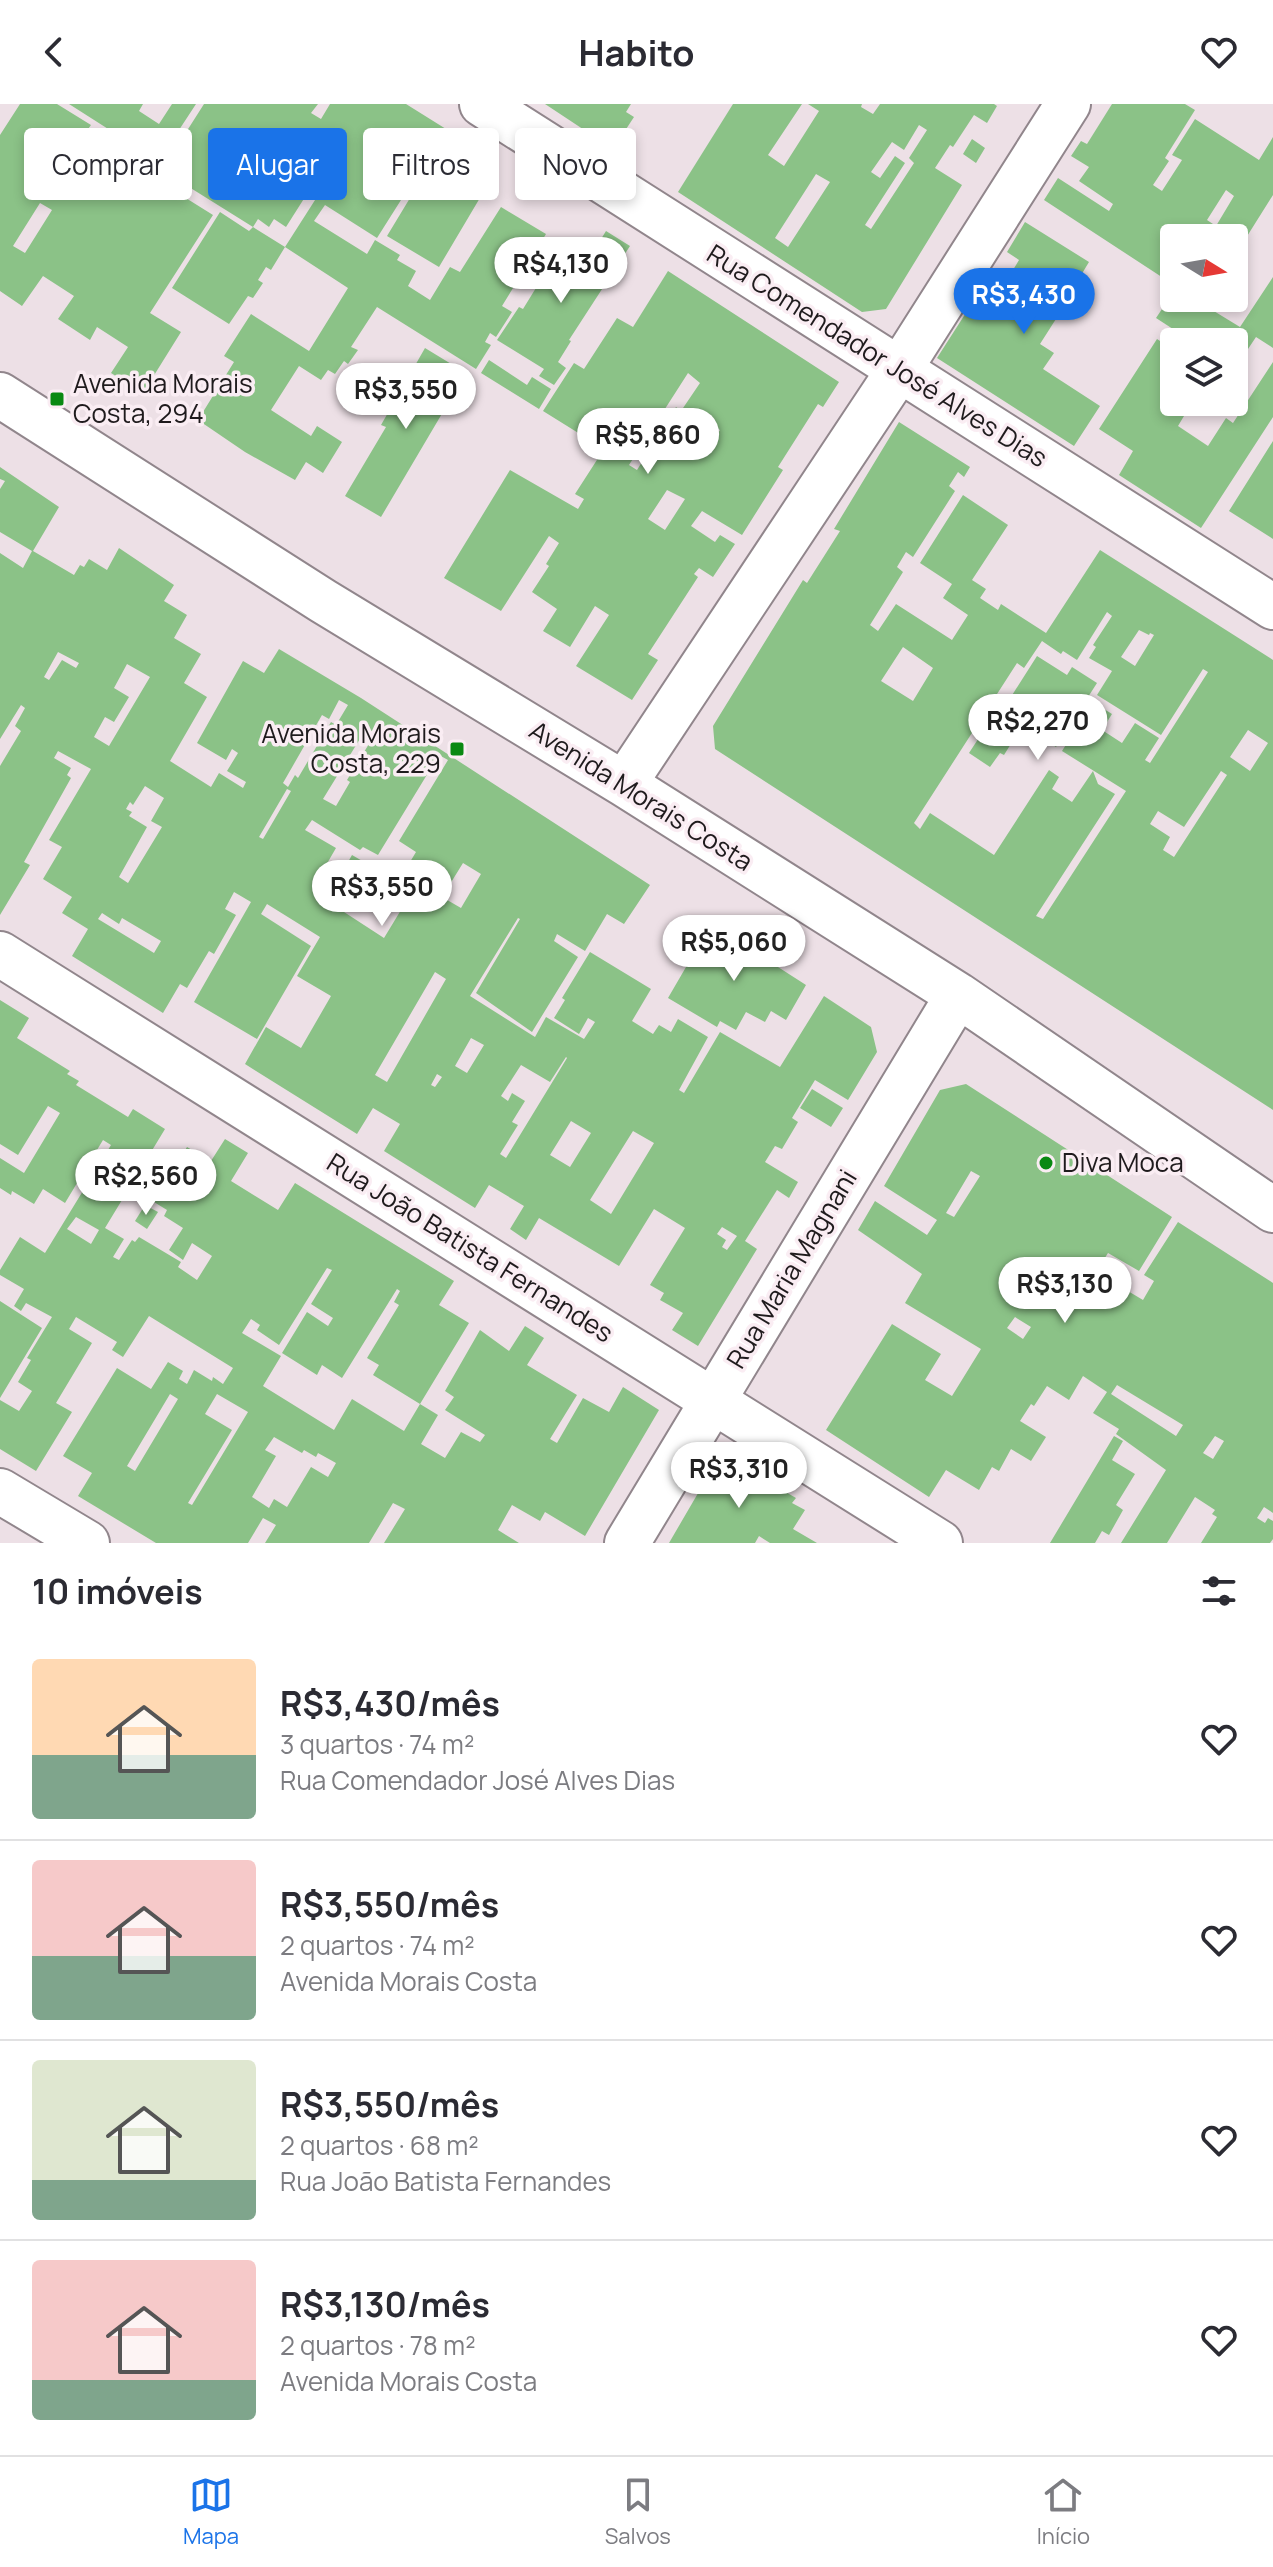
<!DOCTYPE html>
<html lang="pt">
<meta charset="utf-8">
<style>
body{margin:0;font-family:Manrope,sans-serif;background:#f7f7f7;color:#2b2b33;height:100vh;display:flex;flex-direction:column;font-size:30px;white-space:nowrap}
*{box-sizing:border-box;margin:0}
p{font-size:26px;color:#7c7c81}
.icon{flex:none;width:44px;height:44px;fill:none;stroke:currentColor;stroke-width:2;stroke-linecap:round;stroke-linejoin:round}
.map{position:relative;height:1439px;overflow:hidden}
.sheet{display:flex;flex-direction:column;background:#fff;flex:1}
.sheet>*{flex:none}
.banner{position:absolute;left:24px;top:24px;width:800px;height:72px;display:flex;gap:16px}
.needle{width:52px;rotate:101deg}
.buttons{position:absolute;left:1160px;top:120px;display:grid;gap:16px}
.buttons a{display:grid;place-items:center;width:88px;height:88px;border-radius:8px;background:#fff;box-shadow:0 4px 12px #0003;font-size:40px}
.price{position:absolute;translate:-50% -68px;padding:0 18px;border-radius:28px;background:#fff;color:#222;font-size:26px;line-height:52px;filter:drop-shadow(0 2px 4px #0008)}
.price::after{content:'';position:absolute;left:50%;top:48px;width:24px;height:18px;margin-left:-12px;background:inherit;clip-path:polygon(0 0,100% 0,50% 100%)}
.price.current{background:#1a73e8;color:#fff}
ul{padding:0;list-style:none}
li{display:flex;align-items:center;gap:24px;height:200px;padding:0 32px}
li+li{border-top:2px solid #e1e1e2}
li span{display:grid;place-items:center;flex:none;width:224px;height:160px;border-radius:8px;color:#555}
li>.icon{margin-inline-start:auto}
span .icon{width:96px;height:96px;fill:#fffc;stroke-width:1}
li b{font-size:34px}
h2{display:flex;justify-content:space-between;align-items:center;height:96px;padding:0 32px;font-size:34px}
.chip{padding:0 28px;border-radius:8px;background:#fff;box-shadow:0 4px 12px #0003;font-size:28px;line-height:72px}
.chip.current{background:#1a73e8;color:#fff}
header{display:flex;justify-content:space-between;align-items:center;height:104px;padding:0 32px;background:#fff;font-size:36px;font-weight:700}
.tab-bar{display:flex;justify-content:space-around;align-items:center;height:112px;border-top:2px solid #e1e1e2;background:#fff;font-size:22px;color:#7c7c81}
.tab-bar a{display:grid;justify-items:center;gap:4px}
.tab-bar .current{color:#1a73e8}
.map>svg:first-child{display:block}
</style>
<header><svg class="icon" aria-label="back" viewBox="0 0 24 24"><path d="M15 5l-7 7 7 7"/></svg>Habito<svg class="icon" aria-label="heart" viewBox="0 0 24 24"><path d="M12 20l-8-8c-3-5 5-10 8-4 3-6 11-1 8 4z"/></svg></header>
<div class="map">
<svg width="1273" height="1439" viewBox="0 0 1273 1439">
<rect width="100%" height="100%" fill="#ede0e6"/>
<path fill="#8bc287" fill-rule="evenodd" d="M 20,0 L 57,0 L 91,21 L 81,35 L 146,77 L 156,62 L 162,66 L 204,0 L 318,0 L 311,9 L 321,15 L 330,0 L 406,0 L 446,25 L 415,73 L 404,66 L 396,80 L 400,83 L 394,91 L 401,96 L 377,134 L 325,101 L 314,117 L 367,150 L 375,136 L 400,151 L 397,156 L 416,167 L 408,182 L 430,196 L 450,163 L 460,168 L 501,103 L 546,130 L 502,202 L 512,208 L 496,233 L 490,229 L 485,238 L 491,241 L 476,265 L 377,203 L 351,243 L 358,246 L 348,260 L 344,257 L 335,270 L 328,266 L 321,276 L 299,262 L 271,306 L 311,332 L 317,322 L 342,338 L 323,369 L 306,358 L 295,376 L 245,348 L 198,316 L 234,258 L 224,252 L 251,210 L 309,247 L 348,184 L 285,143 L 347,46 L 338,41 L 286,123 L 274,115 L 269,123 L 258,115 L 253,123 L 165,68 L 161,74 L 167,78 L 165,81 L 213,111 L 150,209 L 181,228 L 143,289 L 111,269 L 128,243 L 97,223 L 90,236 L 58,215 L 74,192 L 43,172 L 22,202 L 0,187 L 0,31 ZM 296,32 L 306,38 L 293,58 L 284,51 ZM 40,99 L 52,106 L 25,149 L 13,142 Z
M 69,0 L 143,0 L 139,7 L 159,20 L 172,0 L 196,0 L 162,52 L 130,31 L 127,37 Z
M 545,0 L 631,0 L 626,8 L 634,13 L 613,45 Z
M 733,0 L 802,0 L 768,51 L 784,62 L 819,7 L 808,0 L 862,0 L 861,3 L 873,10 L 880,0 L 994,0 L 997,2 L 987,19 L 974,11 L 953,43 L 950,41 L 935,64 L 962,81 L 886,205 L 862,208 L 678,88 ZM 919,21 L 927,26 L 909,54 L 914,59 L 871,125 L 865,121 L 905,59 L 895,52 L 880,74 L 871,68 L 892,38 L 904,46 ZM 816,70 L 830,78 L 788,143 L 775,134 Z
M 1112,0 L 1185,0 L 1195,6 L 1165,54 L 1169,57 L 1153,81 L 1162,87 L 1182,56 L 1172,51 L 1195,15 L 1259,56 L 1273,33 L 1273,91 L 1234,153 L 1234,134 L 1174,134 L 1174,181 L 1044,96 L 1058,74 L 1109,107 L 1113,100 L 1079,77 L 1089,63 L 1071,52 L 1081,37 L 1087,40 ZM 1226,86 L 1234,92 L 1216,122 L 1207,116 Z
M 972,35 L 985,44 L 976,59 L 963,50 Z
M 436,51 L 487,82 L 439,163 L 387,132 Z
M 220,108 L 249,127 L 253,123 L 285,143 L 271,166 L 266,163 L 258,176 L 263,179 L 253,194 L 248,192 L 229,220 L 172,184 Z
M 1025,118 L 1089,158 L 1072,186 L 1079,190 L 1070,193 L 1040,240 L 1054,249 L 1043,265 L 1100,302 L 1074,342 L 937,254 L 987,176 L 994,181 L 999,174 L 1005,179 L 1019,156 L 1007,148 Z
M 606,127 L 630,142 L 569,236 L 571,237 L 558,258 L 566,264 L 554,281 L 539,272 L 544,265 L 497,236 L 519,203 L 523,205 L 563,140 L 588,156 Z
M 668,167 L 839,278 L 823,303 L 818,300 L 778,363 L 783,366 L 742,431 L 702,407 L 691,422 L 715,438 L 720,431 L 735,440 L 713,473 L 699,464 L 694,470 L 698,473 L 648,550 L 658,556 L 632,596 L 576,562 L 609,511 L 595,502 L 570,543 L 543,527 L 557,505 L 532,488 L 549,462 L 546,460 L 559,439 L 549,432 L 501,507 L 444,474 L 510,366 L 578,405 L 584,395 L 575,390 L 604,345 L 543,307 L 574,259 L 584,265 L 617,214 L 633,223 ZM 688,269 L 700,279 L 681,307 L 676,303 L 637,366 L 629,361 ZM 710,320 L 720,326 L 709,343 L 700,336 ZM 667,386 L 685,395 L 665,426 L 648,415 Z
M 1273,173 L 1273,244 L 1256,233 L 1234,266 L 1234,238 L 1193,238 L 1156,214 L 1174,187 L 1174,194 L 1208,194 L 1204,201 L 1240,223 Z
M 1157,235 L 1174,246 L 1174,298 L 1187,307 L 1178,322 L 1208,342 L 1226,314 L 1233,319 L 1273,258 L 1273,313 L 1201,424 L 1119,371 L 1133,347 L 1099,325 Z
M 425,244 L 466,269 L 381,413 L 345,392 L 386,323 L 381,321 Z
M 489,256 L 527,281 L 532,273 L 551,285 L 539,305 L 481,269 Z
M 899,318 L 970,363 L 964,373 L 958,368 L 949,382 L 955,387 L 913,453 L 906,448 L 897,463 L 903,468 L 870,521 L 878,527 L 896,500 L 952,536 L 968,511 L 943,494 L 952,480 L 920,459 L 963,391 L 1008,421 L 972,476 L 986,485 L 980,494 L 998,506 L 1001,500 L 1046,529 L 1100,446 L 1273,556 L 1273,1006 L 715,645 L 713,622 L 803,476 L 807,479 L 840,427 L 834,425 ZM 1107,508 L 1112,512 L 1093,541 L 1096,543 L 1089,554 L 1112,567 L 1097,591 L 1161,631 L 1203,565 L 1208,568 L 1150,659 L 1145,656 L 1159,634 L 1135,619 L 1122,639 L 1102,626 L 1112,610 L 1093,598 L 1062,647 L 1126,687 L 1043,815 L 1036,812 L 1115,690 L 1098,680 L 1093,667 L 1072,698 L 1052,685 L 1059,673 L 1049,666 L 994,751 L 930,709 L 920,725 L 914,719 L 1017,559 L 1024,564 L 1042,537 L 1061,550 L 1063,547 L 1077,556 ZM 1139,526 L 1149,531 L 1150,529 L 1154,531 L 1135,562 L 1121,553 ZM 903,543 L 933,564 L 913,597 L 881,577 ZM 1248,626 L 1268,639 L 1250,667 L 1230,653 ZM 1221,667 L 1227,671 L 1174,753 L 1163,746 L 1170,733 L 1150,720 L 1158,707 L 1184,723 Z
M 1273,337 L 1273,435 L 1229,407 Z
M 0,363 L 59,403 L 33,447 L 74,471 L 80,461 L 84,463 L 89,455 L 107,466 L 119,444 L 174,481 L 164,497 L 187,511 L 174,534 L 201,550 L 184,579 L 207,593 L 170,657 L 211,683 L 219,669 L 243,684 L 246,678 L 227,667 L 238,649 L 232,645 L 226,656 L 197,639 L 243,557 L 264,569 L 279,545 L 361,594 L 650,781 L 624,820 L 607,810 L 585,847 L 557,830 L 554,837 L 578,853 L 532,928 L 476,889 L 520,815 L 518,814 L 470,892 L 535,933 L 546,913 L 584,935 L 595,918 L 588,914 L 579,930 L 554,914 L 565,896 L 562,894 L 590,848 L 651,885 L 632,917 L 653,930 L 659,921 L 671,928 L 678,915 L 708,933 L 679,986 L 684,989 L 720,928 L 780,963 L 824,892 L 871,923 L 877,948 L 848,996 L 815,976 L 792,1014 L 798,1018 L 782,1045 L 775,1042 L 765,1058 L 798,1078 L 789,1094 L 777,1086 L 745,1137 L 757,1145 L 698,1242 L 672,1226 L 683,1209 L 660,1196 L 664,1189 L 650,1181 L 685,1124 L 654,1105 L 619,1162 L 539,1114 L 526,1136 L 510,1125 L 524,1102 L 489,1081 L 475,1104 L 384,1047 L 400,1020 L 373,1004 L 357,1030 L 245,960 L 266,923 L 301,944 L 331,892 L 297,872 L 320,833 L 267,800 L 261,810 L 311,842 L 257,935 L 194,898 L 251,798 L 234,788 L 225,805 L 236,811 L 214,850 L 209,847 L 187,884 L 180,880 L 163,909 L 72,852 L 88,825 L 62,809 L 72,793 L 43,775 L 62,743 L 49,736 L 91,665 L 58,647 L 54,654 L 71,664 L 67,671 L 71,674 L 24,758 L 30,761 L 0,811 L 0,662 L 21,627 L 15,622 L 25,604 L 21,601 L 0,635 L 0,449 L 23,464 L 32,447 L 0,428 L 0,385 L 5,377 L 0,375 ZM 58,548 L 79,559 L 76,564 L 62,556 L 49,576 L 44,573 ZM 127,560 L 150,573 L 109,642 L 94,633 L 105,613 L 114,618 L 129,593 L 114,584 ZM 339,596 L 348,601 L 336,621 L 331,618 L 298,674 L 295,671 L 288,683 L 283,679 L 322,611 L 329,615 ZM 366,625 L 375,630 L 347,676 L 350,678 L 336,702 L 323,695 ZM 439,651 L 448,656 L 399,737 L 416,748 L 386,798 L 401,806 L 384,834 L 344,808 L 371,762 L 352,751 L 340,772 L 325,763 L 336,744 L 305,726 L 312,716 L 360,746 L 363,743 L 378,751 ZM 145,682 L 164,694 L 151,717 L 162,723 L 128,779 L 119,773 L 147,723 L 129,712 L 132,708 L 126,705 L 130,698 L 133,701 ZM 287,685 L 291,687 L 263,735 L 259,733 ZM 463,759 L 481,770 L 461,804 L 442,793 ZM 102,809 L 119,820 L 122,814 L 161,837 L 154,849 L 98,815 ZM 435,868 L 446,875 L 387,978 L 375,971 ZM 471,934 L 484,941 L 467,969 L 455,962 ZM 566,953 L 567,954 L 506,1054 L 500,1050 L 518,1021 L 512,1018 L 525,997 L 512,989 L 508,997 L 501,992 L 521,961 L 550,978 ZM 437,970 L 442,973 L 435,983 L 431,981 ZM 571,1017 L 591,1029 L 570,1063 L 550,1051 ZM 633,1027 L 654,1039 L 611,1110 L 590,1096 ZM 722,1123 L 737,1132 L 727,1146 L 722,1143 L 726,1136 L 717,1130 Z
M 1037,552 L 1067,571 L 1072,563 L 1097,579 L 1056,643 L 1022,622 L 1004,651 L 1000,649 L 990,663 L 969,649 L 1005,594 L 1009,596 Z
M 711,820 L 806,881 L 786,916 L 771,907 L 765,918 L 746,908 L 736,926 L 720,917 L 717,923 L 668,894 Z
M 0,896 L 29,914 L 17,934 L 70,967 L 67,970 L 79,977 L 76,981 L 128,1013 L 133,1005 L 165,1025 L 105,1124 L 124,1135 L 113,1153 L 119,1156 L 132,1136 L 135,1138 L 139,1133 L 181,1158 L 178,1163 L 197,1176 L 212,1152 L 192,1139 L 183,1156 L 169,1146 L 183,1124 L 164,1112 L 167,1106 L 154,1098 L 187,1043 L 211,1057 L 225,1035 L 248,1049 L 231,1077 L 278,1106 L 295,1079 L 454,1177 L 439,1201 L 469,1219 L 420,1300 L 438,1311 L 421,1340 L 445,1354 L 461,1328 L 480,1338 L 485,1331 L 445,1306 L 454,1293 L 445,1287 L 480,1226 L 509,1247 L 525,1222 L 544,1234 L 527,1261 L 577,1291 L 550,1335 L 557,1339 L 583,1294 L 609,1308 L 623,1283 L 659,1306 L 585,1432 L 545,1408 L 540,1417 L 512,1401 L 498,1426 L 519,1439 L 384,1439 L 405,1405 L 393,1399 L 369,1439 L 265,1439 L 276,1421 L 263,1414 L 248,1439 L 156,1439 L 78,1392 L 92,1369 L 63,1352 L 117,1264 L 151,1285 L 168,1258 L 183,1267 L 179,1275 L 187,1280 L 194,1266 L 212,1277 L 213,1273 L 223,1280 L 233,1264 L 149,1212 L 123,1253 L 112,1246 L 117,1238 L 76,1213 L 69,1225 L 92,1239 L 56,1299 L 72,1308 L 36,1367 L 0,1345 L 0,1296 L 19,1307 L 32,1287 L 18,1278 L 31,1256 L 27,1254 L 52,1213 L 26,1199 L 21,1207 L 14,1202 L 24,1185 L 0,1171 L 0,1166 L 20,1133 L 45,1149 L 111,1041 L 103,1036 L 65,1099 L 43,1085 L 34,1100 L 12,1087 L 11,1091 L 0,1084 L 0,1054 L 24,1069 L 60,1009 L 48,1002 L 18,1051 L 0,1040 ZM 76,1113 L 99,1126 L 91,1140 L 67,1125 ZM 327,1164 L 332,1166 L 311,1200 L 333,1214 L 328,1222 L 307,1208 L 282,1249 L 317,1271 L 322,1261 L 342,1274 L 397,1185 L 400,1187 L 394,1198 L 399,1201 L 367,1254 L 379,1261 L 373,1271 L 420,1300 L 404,1327 L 352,1295 L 334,1326 L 263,1282 L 281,1252 L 242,1229 L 251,1215 L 260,1221 L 257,1226 L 279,1241 ZM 170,1290 L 178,1295 L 135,1367 L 127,1362 ZM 217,1290 L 248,1308 L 192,1401 L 188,1399 L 232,1326 L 205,1310 ZM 274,1333 L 302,1349 L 304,1346 L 316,1353 L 318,1349 L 336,1359 L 328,1373 L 311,1363 L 287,1403 L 274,1395 L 269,1404 L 252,1393 L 276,1352 L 265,1346 Z
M 966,980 L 1172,1113 L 1139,1167 L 1108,1149 L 1096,1168 L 1143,1196 L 1154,1177 L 1144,1171 L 1178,1118 L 1273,1179 L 1273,1409 L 1264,1403 L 1257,1414 L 1265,1419 L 1268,1414 L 1273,1417 L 1273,1435 L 1270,1439 L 1201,1439 L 1217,1413 L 1212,1410 L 1215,1406 L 1195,1393 L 1167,1439 L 1121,1439 L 1166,1366 L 1116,1330 L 1119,1325 L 1093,1309 L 1107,1288 L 1083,1272 L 1069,1296 L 1047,1282 L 1034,1302 L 1031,1300 L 1020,1317 L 1046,1333 L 1031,1357 L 1011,1345 L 999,1367 L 992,1363 L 979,1386 L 946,1366 L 929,1393 L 826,1326 L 892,1220 L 941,1250 L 925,1276 L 952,1292 L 981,1245 L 905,1199 L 922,1170 L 858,1126 L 875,1097 L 927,1131 L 937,1116 L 884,1082 L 940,986 ZM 971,1067 L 980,1072 L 954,1113 L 946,1109 ZM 1015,1213 L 1031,1223 L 1023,1235 L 1007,1224 ZM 1117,1281 L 1183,1321 L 1176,1332 L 1111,1290 ZM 1215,1332 L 1224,1337 L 1213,1355 L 1203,1349 Z
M 812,985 L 843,1004 L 831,1023 L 800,1004 Z
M 145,1101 L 158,1108 L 147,1125 L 135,1117 Z
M 0,1197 L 42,1224 L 0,1294 Z
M 1114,1332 L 1123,1337 L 1112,1356 L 1135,1370 L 1116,1401 L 1123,1406 L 1109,1431 L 1102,1427 L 1095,1439 L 1050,1439 Z
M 722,1348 L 759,1371 L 755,1379 L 772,1390 L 777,1383 L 796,1394 L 792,1399 L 805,1406 L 793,1425 L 817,1439 L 770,1439 L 759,1432 L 755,1439 L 669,1439 Z"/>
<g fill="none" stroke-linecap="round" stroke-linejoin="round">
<defs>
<path id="minor" d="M 482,0 L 1273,503
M 0,291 L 323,497 L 624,680 L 958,891 L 1273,1106
M 624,680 L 899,266 L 1068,0
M 0,850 L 940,1439
M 0,1387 L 87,1439
M 627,1439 L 958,891"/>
</defs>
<use href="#minor" stroke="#91868c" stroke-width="48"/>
<use href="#minor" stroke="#fff" stroke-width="44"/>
</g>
<g fill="#098912" stroke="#faedf3" stroke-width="3">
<rect x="49" y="287" width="16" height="16" rx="4"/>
<rect x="449" y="637" width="16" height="16" rx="4"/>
<circle cx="1046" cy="1059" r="8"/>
</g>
<g text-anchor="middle" stroke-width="7" stroke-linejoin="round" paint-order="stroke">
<g font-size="26" fill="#1f1b1d" stroke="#faedf3">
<text transform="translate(877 252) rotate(32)" y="9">Rua Comendador José Alves Dias</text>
<text transform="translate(641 692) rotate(32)" y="9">Avenida Morais Costa</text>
<text transform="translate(470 1144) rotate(32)" y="9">Rua João Batista Fernandes</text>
<text transform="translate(792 1165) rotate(-59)" y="9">Rua Maria Magnani</text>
</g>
<g font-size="26" fill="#1f1b1d" stroke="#faedf3" text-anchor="start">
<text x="73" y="289">Avenida Morais<tspan x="73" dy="30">Costa, 294</tspan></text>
<text x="441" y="639" text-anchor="end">Avenida Morais<tspan x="441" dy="30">Costa, 229</tspan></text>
<text x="1062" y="1068">Diva Moca</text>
</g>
</g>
</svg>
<div class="buttons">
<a><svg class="needle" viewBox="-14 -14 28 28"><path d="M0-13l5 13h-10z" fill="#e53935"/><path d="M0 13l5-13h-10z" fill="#7c7c81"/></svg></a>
<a><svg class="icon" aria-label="layers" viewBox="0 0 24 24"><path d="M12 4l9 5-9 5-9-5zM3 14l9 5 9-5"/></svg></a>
</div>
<b class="price" style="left:561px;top:201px">R$4,130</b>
<b class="price current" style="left:1024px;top:232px">R$3,430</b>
<b class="price" style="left:406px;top:327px">R$3,550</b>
<b class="price" style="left:648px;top:372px">R$5,860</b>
<b class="price" style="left:1038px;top:658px">R$2,270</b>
<b class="price" style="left:382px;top:824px">R$3,550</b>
<b class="price" style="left:734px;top:879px">R$5,060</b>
<b class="price" style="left:146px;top:1113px">R$2,560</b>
<b class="price" style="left:1065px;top:1221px">R$3,130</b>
<b class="price" style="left:739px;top:1406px">R$3,310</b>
<div class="banner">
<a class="chip">Comprar</a>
<a class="chip current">Alugar</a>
<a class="chip">Filtros</a>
<a class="chip">Novo</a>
</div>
</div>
<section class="sheet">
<h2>10 imóveis<svg class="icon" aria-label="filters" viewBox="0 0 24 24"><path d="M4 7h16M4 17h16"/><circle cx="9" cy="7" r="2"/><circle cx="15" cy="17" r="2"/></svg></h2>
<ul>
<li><span style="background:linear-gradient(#ffd9b3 60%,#7fa58c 0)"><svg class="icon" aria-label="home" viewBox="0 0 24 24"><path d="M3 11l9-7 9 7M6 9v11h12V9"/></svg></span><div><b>R$3,430/mês</b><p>3 quartos · 74 m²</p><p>Rua Comendador José Alves Dias</p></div><svg class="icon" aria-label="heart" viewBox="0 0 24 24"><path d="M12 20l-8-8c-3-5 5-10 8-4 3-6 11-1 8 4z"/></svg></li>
<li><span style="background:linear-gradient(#f6c9c9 60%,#7fa58c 0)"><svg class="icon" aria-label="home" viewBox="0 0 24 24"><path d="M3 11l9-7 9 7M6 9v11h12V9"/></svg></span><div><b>R$3,550/mês</b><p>2 quartos · 74 m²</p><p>Avenida Morais Costa</p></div><svg class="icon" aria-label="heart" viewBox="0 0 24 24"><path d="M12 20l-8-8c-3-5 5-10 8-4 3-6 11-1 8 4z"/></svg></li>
<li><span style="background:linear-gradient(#dfe7d0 75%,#7fa58c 0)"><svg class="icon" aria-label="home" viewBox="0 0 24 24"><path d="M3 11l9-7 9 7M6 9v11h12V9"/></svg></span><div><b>R$3,550/mês</b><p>2 quartos · 68 m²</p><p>Rua João Batista Fernandes</p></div><svg class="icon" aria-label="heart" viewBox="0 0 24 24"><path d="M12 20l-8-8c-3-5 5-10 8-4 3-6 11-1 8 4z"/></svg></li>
<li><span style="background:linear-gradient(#f6c9c9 75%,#7fa58c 0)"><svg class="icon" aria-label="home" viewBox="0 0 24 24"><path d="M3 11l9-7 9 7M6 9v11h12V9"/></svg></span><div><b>R$3,130/mês</b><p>2 quartos · 78 m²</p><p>Avenida Morais Costa</p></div><svg class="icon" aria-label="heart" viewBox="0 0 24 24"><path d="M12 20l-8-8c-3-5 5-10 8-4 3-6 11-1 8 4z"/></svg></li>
</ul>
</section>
<nav class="tab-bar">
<a class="current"><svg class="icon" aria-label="map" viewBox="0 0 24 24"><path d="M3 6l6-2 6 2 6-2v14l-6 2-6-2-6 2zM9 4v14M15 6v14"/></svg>Mapa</a>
<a><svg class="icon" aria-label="saved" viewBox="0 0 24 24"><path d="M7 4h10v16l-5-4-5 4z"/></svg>Salvos</a>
<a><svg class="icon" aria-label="home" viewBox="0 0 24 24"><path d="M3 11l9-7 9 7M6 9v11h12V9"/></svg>Início</a>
</nav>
